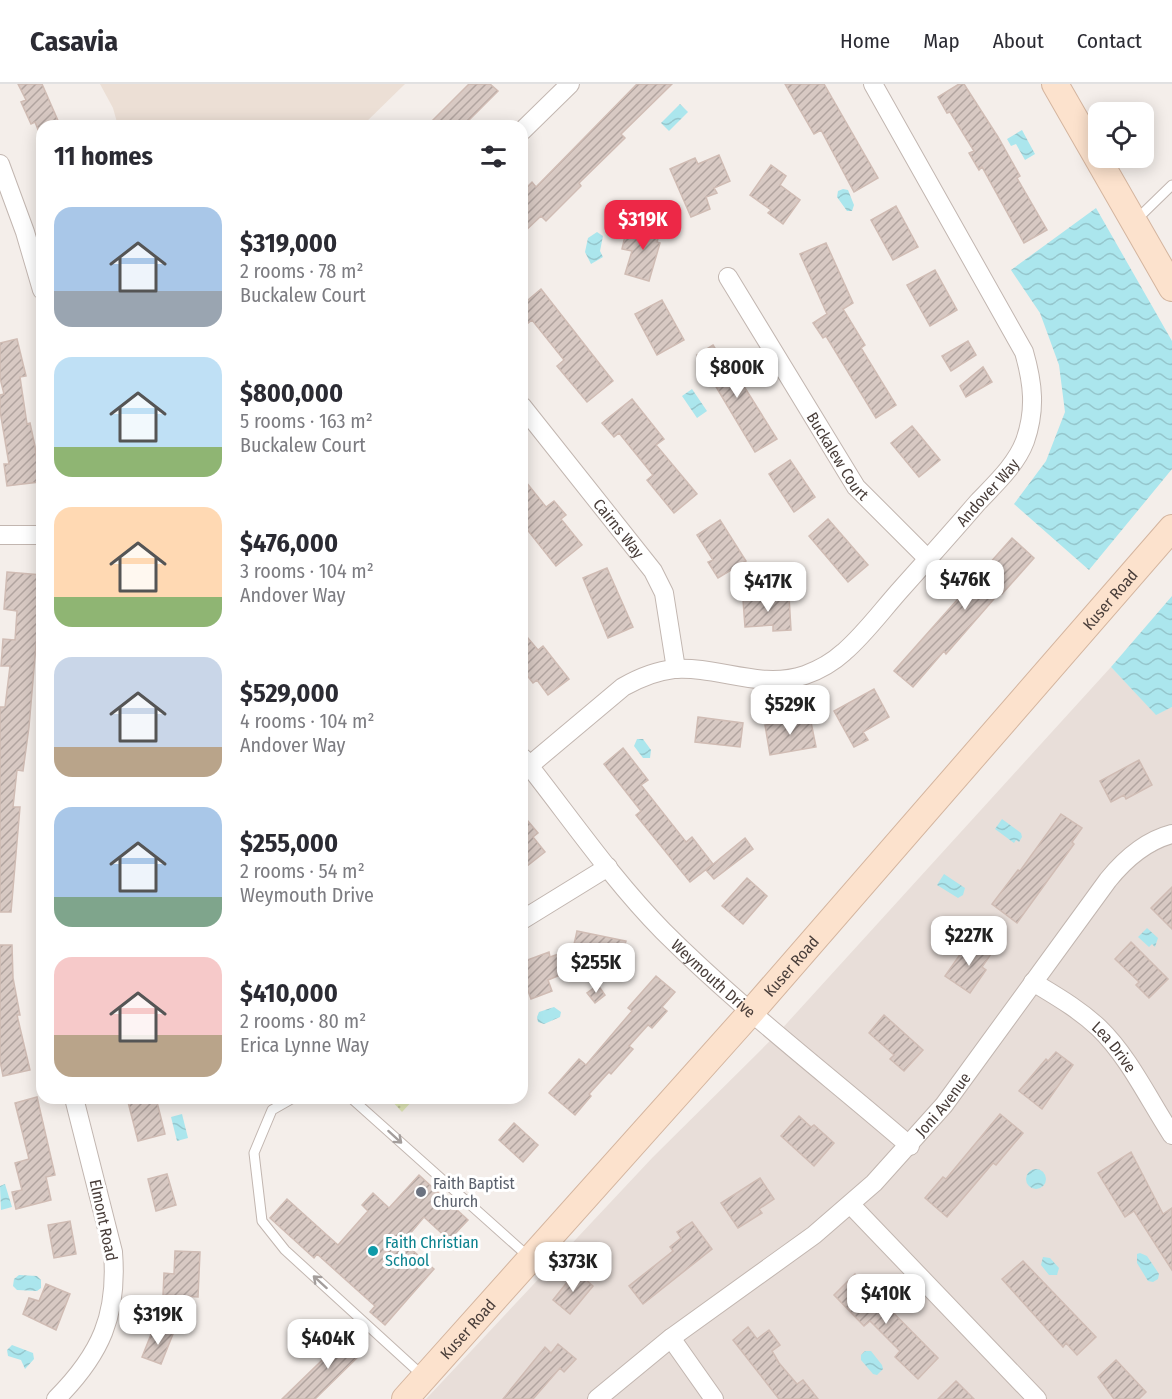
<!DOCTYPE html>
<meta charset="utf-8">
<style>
body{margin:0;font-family:"Fira Sans Condensed",sans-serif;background:#f7f7f7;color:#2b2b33;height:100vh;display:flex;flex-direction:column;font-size:22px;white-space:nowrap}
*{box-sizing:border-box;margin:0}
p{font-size:20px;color:#7c7c81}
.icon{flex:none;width:33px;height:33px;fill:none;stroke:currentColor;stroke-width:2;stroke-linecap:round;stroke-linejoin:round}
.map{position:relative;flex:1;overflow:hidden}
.details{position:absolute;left:36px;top:36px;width:492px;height:984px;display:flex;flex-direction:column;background:#fff;border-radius:18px;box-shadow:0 3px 15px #0003}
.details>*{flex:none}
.buttons{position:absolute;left:1088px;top:18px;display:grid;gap:12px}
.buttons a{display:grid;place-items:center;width:66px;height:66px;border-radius:12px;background:#fff;box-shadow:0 3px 15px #0003;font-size:30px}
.price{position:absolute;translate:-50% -51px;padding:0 14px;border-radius:12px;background:#fff;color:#222;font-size:20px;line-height:39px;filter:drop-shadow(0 2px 3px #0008)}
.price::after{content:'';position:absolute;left:50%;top:36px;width:18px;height:14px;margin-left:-9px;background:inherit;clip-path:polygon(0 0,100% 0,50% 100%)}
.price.current{background:#ed2847;color:#fff}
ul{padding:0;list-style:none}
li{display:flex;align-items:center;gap:18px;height:150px;padding:0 18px}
li span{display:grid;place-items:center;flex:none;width:168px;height:120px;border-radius:18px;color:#555}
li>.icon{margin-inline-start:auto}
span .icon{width:72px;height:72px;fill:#fffc;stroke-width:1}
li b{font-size:26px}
h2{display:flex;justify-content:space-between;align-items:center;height:72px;padding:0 18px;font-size:26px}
header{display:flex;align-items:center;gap:36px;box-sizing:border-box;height:84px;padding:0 30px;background:#fff;border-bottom:2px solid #e1e1e2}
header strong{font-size:28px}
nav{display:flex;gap:33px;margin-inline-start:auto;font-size:21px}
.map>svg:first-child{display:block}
</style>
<header>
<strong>Casavia</strong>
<nav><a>Home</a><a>Map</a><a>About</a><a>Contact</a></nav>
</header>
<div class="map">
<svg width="1172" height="1315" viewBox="0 0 1172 1315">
<defs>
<pattern id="park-dots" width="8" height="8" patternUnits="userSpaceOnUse" patternTransform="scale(1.5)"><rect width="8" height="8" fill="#dfe6b6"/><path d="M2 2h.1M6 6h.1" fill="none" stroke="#c1c69d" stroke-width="1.8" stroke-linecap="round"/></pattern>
<pattern id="water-waves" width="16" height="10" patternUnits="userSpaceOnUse" patternTransform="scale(1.5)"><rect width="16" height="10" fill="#abe6ed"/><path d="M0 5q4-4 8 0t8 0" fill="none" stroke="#95c6cc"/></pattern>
<pattern id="building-hatch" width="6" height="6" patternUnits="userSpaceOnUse" patternTransform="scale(1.5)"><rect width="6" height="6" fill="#d8c9c3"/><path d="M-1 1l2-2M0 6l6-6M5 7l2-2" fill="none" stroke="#b1a49f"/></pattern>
</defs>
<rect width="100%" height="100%" fill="#f4eeea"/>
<path fill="#e8ded9" d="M 1111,583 L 1156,630 L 1172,623 L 1172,1315 L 426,1315 L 653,1073 L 778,949 Z"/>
<path fill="#ecdfd5" d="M 100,0 L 405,0 L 362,42 L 118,42 L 113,24 Z"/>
<path fill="url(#park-dots)" d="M 389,1014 L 415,1014 L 402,1028 Z"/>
<path fill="url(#water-waves)" d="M 680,20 L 688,28 L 669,47 L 661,39 Z
M 1022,46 L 1035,70 L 1025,76 L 1016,60 L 1011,62 L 1007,55 Z
M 843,105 L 848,106 L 854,121 L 852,127 L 847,127 L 837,113 L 838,107 Z
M 1096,124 L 1172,257 L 1172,385 L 1089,486 L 1014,420 L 1046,377 L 1065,328 L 1059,281 L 1040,229 L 1011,186 Z
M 597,148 L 603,152 L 600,167 L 603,173 L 591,180 L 585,168 L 588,154 Z
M 692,305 L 707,327 L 697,334 L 682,312 Z
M 1172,512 L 1172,623 L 1156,631 L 1111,583 Z
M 637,655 L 643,655 L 651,666 L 650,674 L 643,674 L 634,662 Z
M 1002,735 L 1021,749 L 1022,753 L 1019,758 L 1016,756 L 1014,759 L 995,745 Z
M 944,790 L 965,804 L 963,811 L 958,814 L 937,801 Z
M 1147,844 L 1158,854 L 1155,863 L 1152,860 L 1149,863 L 1138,853 Z
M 554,923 L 561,928 L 560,933 L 544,940 L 538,938 L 537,933 L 539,928 Z
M 182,1030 L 188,1054 L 177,1057 L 171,1033 Z
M1026 1095a10 10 0 1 1 20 0a10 10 0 1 1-20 0Z
M 5,1100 L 12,1123 L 1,1126 L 0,1102 Z
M 1140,1169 L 1147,1172 L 1159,1190 L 1158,1195 L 1153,1198 L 1148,1197 L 1137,1179 L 1137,1170 Z
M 1043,1173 L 1050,1174 L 1059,1184 L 1057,1191 L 1049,1191 L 1041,1181 Z
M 19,1191 L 37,1192 L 41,1196 L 41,1204 L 37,1207 L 17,1206 L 13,1202 L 14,1195 Z
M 12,1261 L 33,1269 L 34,1275 L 25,1285 L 21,1276 L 8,1272 L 7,1266 Z
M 865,1267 L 871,1267 L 882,1281 L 883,1285 L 877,1291 L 873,1290 L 861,1276 L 861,1271 Z"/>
<path fill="url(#building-hatch)" stroke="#d0bcb4" stroke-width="1.5" d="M 18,0 L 42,0 L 59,39 L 42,42 L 42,47 L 39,48 L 35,38 L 31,40 L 21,18 L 26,16 Z
M 469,0 L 490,0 L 498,7 L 463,42 L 427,42 Z
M 637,0 L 672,0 L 621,50 L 625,54 L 579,99 L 581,102 L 546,137 L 541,132 L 522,150 L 522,108 L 532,98 L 536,103 Z
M 785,0 L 824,0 L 878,94 L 854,108 L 821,46 L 814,50 Z
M 959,0 L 964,0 L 998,53 L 1020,92 L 1017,94 L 1047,146 L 1024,159 L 982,83 L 979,86 L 969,69 L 974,67 L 950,28 L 947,29 L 938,13 Z
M 719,71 L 730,97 L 714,104 L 717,109 L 706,113 L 710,125 L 691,133 L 670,85 L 695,74 L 698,80 Z
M 771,81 L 786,92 L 780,101 L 800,116 L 783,140 L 768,129 L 771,126 L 750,111 Z
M 896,122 L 918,163 L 893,176 L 871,136 Z
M 640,138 L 661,144 L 657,158 L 660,159 L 649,197 L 625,190 L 632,167 L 622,165 L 625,152 L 635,155 Z
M 826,159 L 853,219 L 843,225 L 865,261 L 861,264 L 896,321 L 876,334 L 826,252 L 823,254 L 813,239 L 827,230 L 800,170 Z
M 935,186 L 957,226 L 930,242 L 907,201 Z
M 541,205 L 613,297 L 587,318 L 557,282 L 564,276 L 532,236 L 522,244 L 522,221 Z
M 662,216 L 684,256 L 657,271 L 635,230 Z
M 17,255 L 26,292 L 20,293 L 27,340 L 30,339 L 35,362 L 39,398 L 7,402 L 4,380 L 9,380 L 0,327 L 0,311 L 4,310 L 0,294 L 0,259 Z
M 968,257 L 976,271 L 951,287 L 942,272 Z
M 713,261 L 721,274 L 725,272 L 777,355 L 755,368 L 697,271 Z
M 983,283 L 992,298 L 966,313 L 960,302 Z
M 632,315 L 664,355 L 656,361 L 697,410 L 674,429 L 647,396 L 653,391 L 619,349 L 614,353 L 602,339 Z
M 912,342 L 940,376 L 919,393 L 891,359 Z
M 790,376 L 815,413 L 794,428 L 769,390 Z
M 522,393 L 546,423 L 554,417 L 566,431 L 561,435 L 582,461 L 556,482 L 522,439 Z
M 828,435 L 868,481 L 848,498 L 809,452 Z
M 720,436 L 746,477 L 718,494 L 708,478 L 713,476 L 697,451 Z
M 1012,454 L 1034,474 L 1002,510 L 1000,508 L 946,570 L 944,567 L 913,603 L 894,587 Z
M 607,484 L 633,543 L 608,554 L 583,494 Z
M 7,488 L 42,491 L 29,643 L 23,687 L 17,686 L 13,723 L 20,723 L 11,828 L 0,828 L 0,623 L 5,623 L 10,582 L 1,582 L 3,555 L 15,556 L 17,527 L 4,525 Z
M 789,512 L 791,546 L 773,547 L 773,541 L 745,543 L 743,516 Z
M 522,547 L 538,566 L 543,562 L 569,595 L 548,611 L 537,596 L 533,599 L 522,585 Z
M 874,605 L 889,633 L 863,648 L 868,656 L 854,663 L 834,627 Z
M 698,633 L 743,639 L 740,663 L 695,658 Z
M 810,633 L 816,663 L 770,671 L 765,641 Z
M 623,664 L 648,696 L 641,701 L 686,758 L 692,753 L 713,780 L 690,798 L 636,731 L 641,727 L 604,680 Z
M 1139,676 L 1152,701 L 1126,715 L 1124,711 L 1111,718 L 1100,697 Z
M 522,730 L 538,749 L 533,753 L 545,768 L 522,786 Z
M 1061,730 L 1082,744 L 1072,758 L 1074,760 L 1017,839 L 992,820 L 1018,786 L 1020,787 Z
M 745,754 L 753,765 L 714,795 L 706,786 Z
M 747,794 L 767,812 L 743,840 L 722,822 Z
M 1172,803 L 1172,845 L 1151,824 Z
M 577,847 L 626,857 L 623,867 L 592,879 L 559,872 L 565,889 L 548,896 L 552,907 L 531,915 L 522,890 L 522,878 L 549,868 L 550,873 L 573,865 Z
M 970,856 L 991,870 L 982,883 L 986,886 L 970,909 L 945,892 Z
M 1131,858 L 1168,895 L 1149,914 L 1136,901 L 1139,898 L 1115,875 Z
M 0,861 L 12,861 L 13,894 L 20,931 L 17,931 L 30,986 L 3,992 L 0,977 Z
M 656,892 L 675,908 L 662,923 L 667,927 L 652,944 L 648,941 L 629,962 L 633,965 L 611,990 L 609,988 L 589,1010 L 591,1012 L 575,1031 L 549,1009 L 579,975 L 586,981 L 632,927 L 628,924 Z
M 598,901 L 605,911 L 595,919 L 587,909 Z
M 884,931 L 923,966 L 904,987 L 890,975 L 894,971 L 869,949 Z
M 1056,968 L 1073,981 L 1042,1025 L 1019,1007 L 1046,975 L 1048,977 Z
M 37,1013 L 55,1091 L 46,1093 L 51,1116 L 16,1125 L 12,1108 L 22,1106 L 15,1079 L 29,1075 L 15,1019 Z
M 142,1014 L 156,1014 L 165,1050 L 138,1057 L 128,1018 Z
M 1000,1030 L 1023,1049 L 996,1081 L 993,1079 L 947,1133 L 925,1114 L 943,1093 L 946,1095 Z
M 799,1032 L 811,1043 L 814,1041 L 834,1059 L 814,1082 L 781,1052 Z
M 514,1039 L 538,1061 L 523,1078 L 499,1056 Z
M 1131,1068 L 1163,1130 L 1172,1124 L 1172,1186 L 1134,1127 L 1125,1133 L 1098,1089 Z
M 167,1090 L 176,1121 L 156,1127 L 148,1095 Z
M 419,1091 L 468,1136 L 449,1156 L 424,1133 L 403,1158 L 434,1185 L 385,1241 L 370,1228 L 375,1222 L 317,1170 L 314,1174 L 270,1134 L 287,1115 L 338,1161 L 368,1127 L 362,1121 L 373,1109 L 389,1124 Z
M 760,1094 L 774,1115 L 759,1125 L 762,1129 L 738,1144 L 721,1119 Z
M 70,1137 L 76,1170 L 54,1174 L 48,1141 Z
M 692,1138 L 712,1165 L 643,1220 L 629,1202 L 673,1167 L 670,1163 L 681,1154 L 677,1148 Z
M 175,1167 L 200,1168 L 198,1213 L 163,1211 L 164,1189 L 174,1190 Z
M 1023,1177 L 1096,1253 L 1077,1271 L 1066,1259 L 1063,1263 L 1002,1195 Z
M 576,1187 L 593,1202 L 570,1230 L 553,1216 Z
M 855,1190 L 938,1274 L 918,1295 L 895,1273 L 900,1267 L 870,1237 L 864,1242 L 834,1211 Z
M 46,1200 L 70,1210 L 56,1246 L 23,1230 L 29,1214 L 39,1217 Z
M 154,1243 L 173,1250 L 161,1280 L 142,1273 Z
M 748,1243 L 757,1255 L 769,1246 L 780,1261 L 772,1267 L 779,1279 L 797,1300 L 803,1296 L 818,1315 L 779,1315 L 733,1256 Z
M 350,1249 L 366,1265 L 315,1315 L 282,1315 Z
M 558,1260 L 576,1275 L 564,1288 L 560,1284 L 533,1315 L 503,1315 L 545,1263 L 551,1269 Z
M 1116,1276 L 1146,1308 L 1139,1315 L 1114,1315 L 1098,1293 Z
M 956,1297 L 974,1315 L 938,1315 Z"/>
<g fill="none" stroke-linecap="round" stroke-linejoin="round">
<defs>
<path id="lane" d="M 1135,137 L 1172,101
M 293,1014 L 272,1026 L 254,1069 L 262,1137 L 285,1166 L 423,1292
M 351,1014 L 530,1174"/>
<g id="street">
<path d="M 522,47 L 570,0"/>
<path d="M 0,80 L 25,148 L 42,206"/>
<path id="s1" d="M 728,193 L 856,403 L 928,475"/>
<path id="s2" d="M 522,322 L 653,487 L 664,509 L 676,585"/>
<path d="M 0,451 L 42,451"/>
<path id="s3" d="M 523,674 C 569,732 611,794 663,847 C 740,924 828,991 910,1062"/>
<path id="s4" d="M 529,682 L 623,603 C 639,594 655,587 674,585 C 719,582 760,606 805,591 C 819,586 833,578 844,568 C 865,550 883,525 902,504 C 928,475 953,447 978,418 C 995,400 1016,381 1025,357 C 1036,326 1033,299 1024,268 L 873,0"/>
<path d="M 522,836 L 608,783"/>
<path id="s5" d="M 1033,898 C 1056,912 1079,925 1099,944 C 1129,973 1149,1016 1172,1051"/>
<path d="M 851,1121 L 1037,1315"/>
<path d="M 671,1254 L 714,1315"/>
<path d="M 56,1315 C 101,1270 118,1231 113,1168 L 74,1014"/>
<path id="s6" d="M 597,1315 L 671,1254 L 814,1151 L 874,1099 L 944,1021 L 1108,796 C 1125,775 1145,757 1172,750"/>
</g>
<g id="secondary">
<path d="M 1055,0 L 1172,204"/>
<path id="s7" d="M 405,1315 L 752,927 L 1172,444"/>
</g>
</defs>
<use href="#lane" stroke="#c2b6b0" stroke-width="11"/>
<use href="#street" stroke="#c2b6b0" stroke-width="20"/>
<use href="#secondary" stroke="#d4b59f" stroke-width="28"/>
<use href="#lane" stroke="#fff" stroke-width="9"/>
<use href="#street" stroke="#fff" stroke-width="18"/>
<use href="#secondary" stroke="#fce2cd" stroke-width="26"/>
</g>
<defs><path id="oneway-shaft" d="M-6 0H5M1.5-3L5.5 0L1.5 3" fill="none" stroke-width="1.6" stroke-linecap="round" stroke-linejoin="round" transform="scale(1.5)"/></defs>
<g stroke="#a49e9c">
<use href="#oneway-shaft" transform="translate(395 1053) rotate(42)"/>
<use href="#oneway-shaft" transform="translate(320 1198) rotate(-138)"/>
</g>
<circle fill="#6b7280" stroke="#fff" stroke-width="2" cx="421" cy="1108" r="6"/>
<circle fill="#0f9aa8" stroke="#fff" stroke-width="2" cx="373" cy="1167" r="6"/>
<g text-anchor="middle" stroke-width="6" stroke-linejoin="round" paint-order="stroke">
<g font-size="16" fill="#483d39" stroke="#fff">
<text dy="6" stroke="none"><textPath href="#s1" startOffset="210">Buckalew Court</textPath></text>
<text dy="6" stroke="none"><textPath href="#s4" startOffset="570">Andover Way</textPath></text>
<text dy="6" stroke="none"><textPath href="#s2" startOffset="156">Cairns Way</textPath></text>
<text dy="6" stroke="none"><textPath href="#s7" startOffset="1066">Kuser Road</textPath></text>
<text dy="6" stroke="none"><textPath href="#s7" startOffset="580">Kuser Road</textPath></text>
<text dy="6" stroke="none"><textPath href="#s3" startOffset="292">Weymouth Drive</textPath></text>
<text dy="6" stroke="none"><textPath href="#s5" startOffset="105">Lea Drive</textPath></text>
<text dy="6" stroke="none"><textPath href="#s6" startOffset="456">Joni Avenue</textPath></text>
<text transform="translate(104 1136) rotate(78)" y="6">Elmont Road</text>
<text dy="6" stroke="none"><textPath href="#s7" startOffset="94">Kuser Road</textPath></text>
</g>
<g font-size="16" fill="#5b616d" stroke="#fff" text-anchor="start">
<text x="433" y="1105">Faith Baptist<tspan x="433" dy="18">Church</tspan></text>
</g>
<g font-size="16" fill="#0d838f" stroke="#fff" text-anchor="start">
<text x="385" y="1164">Faith Christian<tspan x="385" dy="18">School</tspan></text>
</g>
</g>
</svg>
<div class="buttons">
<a><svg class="icon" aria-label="locate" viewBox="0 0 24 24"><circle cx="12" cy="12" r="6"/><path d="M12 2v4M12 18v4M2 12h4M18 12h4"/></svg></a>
</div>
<b class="price current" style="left:643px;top:167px">$319K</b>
<b class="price" style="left:737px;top:315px">$800K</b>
<b class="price" style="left:965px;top:527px">$476K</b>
<b class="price" style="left:768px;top:529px">$417K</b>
<b class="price" style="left:790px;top:652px">$529K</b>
<b class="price" style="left:969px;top:883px">$227K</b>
<b class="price" style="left:596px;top:910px">$255K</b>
<b class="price" style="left:573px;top:1209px">$373K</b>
<b class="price" style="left:886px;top:1241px">$410K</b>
<b class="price" style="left:158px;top:1262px">$319K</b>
<b class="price" style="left:328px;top:1286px">$404K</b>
<section class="details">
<h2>11 homes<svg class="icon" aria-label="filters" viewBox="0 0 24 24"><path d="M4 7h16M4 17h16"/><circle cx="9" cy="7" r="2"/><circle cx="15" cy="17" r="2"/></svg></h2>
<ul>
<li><span style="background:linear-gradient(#a9c7e8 70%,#9aa5b1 0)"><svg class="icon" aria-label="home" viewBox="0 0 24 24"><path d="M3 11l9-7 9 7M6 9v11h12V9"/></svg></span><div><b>$319,000</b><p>2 rooms · 78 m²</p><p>Buckalew Court</p></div></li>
<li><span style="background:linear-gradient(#bfe0f5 75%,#8fb573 0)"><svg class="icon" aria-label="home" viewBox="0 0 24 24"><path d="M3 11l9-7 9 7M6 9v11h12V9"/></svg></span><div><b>$800,000</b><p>5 rooms · 163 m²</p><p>Buckalew Court</p></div></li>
<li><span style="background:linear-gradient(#ffd9b3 75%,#8fb573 0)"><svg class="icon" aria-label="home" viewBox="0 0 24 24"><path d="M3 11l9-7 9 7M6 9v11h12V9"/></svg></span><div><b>$476,000</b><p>3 rooms · 104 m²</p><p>Andover Way</p></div></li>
<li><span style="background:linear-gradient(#c9d6e8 75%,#b9a48a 0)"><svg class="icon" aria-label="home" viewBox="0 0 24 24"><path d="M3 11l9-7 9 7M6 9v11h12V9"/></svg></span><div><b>$529,000</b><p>4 rooms · 104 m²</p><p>Andover Way</p></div></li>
<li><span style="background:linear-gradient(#a9c7e8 75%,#7fa58c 0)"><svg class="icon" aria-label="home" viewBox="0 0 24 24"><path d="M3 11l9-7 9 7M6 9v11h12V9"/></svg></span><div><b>$255,000</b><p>2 rooms · 54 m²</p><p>Weymouth Drive</p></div></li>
<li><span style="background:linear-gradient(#f6c9c9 65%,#b9a48a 0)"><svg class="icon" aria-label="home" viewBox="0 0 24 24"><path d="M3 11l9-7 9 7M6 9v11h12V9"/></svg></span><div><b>$410,000</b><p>2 rooms · 80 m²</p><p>Erica Lynne Way</p></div></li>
</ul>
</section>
</div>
